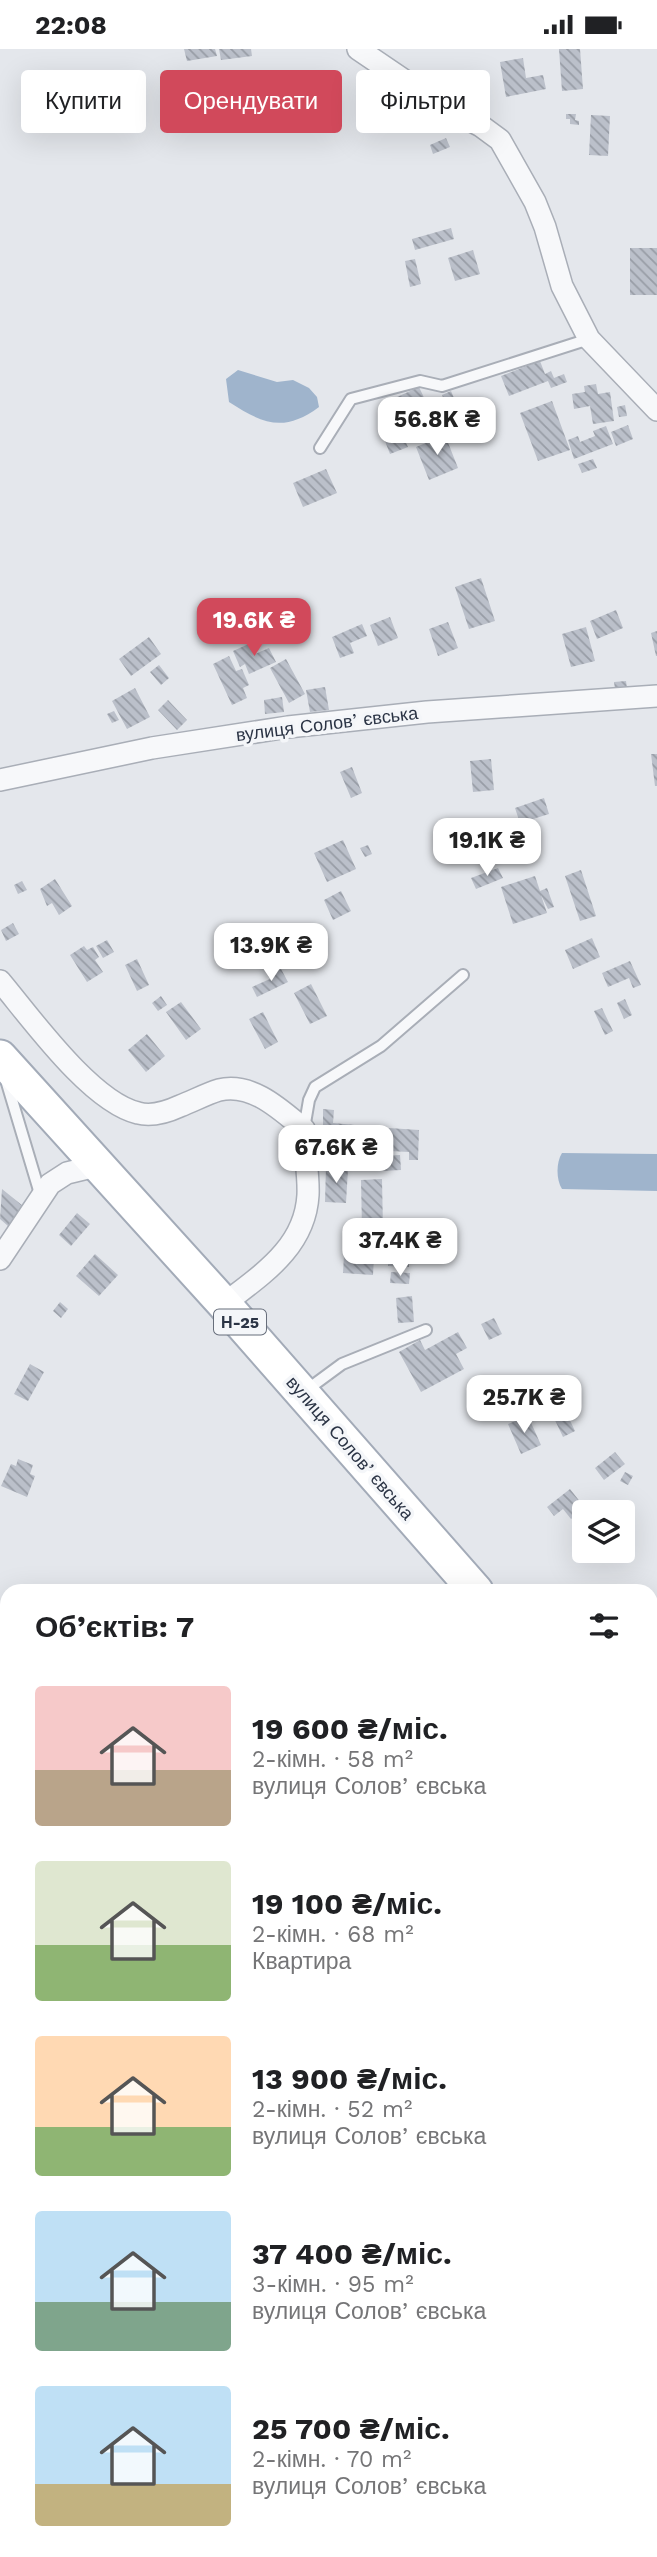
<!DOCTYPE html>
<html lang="uk">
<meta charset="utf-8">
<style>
body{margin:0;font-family:"Work Sans",sans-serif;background:#f2f2f2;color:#202124;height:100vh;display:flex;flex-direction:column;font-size:26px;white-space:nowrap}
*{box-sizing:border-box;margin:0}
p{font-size:23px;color:#757577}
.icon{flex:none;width:38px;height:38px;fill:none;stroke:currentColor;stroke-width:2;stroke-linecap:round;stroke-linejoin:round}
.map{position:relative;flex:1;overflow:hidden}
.panel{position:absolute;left:0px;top:1535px;width:658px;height:975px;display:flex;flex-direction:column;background:#fff;border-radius:21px 21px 0 0;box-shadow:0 7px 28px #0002}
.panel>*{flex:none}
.hud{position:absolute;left:21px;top:21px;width:616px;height:63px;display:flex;gap:14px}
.fabs{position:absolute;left:572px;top:1451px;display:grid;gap:14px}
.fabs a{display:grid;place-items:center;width:63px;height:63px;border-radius:7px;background:#fff;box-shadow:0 7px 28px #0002;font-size:35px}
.price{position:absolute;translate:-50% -60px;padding:0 16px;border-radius:14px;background:#fff;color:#222;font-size:23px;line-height:46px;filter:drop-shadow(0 2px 4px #0008)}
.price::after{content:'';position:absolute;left:50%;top:42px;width:21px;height:16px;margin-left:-10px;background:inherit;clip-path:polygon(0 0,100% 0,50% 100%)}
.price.on{background:#d1495b;color:#fff}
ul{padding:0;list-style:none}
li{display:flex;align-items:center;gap:21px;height:175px;padding:0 35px}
li span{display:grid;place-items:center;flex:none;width:196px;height:140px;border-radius:7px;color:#555}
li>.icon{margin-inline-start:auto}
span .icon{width:84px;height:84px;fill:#fffc;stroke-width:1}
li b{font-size:30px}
h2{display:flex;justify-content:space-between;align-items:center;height:84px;padding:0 35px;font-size:30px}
.tag{padding:0 24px;border-radius:7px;background:#fff;box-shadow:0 7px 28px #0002;font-size:24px;line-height:63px}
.tag.on{background:#d1495b;color:#fff}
.status{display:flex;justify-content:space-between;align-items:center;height:49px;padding:0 35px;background:#fff;direction:ltr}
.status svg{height:19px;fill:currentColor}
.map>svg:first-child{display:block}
</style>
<div class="status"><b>22:08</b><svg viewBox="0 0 49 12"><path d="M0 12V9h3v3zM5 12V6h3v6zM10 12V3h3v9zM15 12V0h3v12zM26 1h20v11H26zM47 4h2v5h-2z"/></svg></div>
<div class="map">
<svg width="657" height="2508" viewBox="0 0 657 2508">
<defs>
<pattern id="grass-dots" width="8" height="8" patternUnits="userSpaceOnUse" patternTransform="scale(1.75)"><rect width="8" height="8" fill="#c9d6c5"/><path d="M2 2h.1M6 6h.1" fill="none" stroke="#adb8ab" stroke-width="1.8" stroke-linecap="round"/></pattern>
<pattern id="forest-firs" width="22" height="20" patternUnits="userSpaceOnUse" patternTransform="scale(1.75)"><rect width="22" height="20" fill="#c9d6c5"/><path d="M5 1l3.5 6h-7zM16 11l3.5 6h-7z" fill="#adb8ab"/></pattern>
<pattern id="building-back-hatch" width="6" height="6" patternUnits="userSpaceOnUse" patternTransform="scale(1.75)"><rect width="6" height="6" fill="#bbc0ca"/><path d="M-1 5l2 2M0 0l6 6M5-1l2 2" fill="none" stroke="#989da6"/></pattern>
</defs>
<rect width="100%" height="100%" fill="#e4e7ec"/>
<path fill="url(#grass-dots)" d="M 0,1590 L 7,1597 L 7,2284 L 0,2317 Z
M 0,2453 L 7,2455 L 7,2502 L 226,2503 L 224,2508 L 0,2508 Z"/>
<path fill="url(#forest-firs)" d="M 7,2284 L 7,2455 L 0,2453 L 0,2317 Z"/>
<path fill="#9fb4cc" d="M 238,321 L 277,333 L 293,331 L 309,339 L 317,348 L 319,358 C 284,384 263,375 229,353 L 226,330 Z
M 562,1104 L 657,1105 L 657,1142 L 562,1140 C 556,1131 556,1113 562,1104 Z"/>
<path fill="url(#building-back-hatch)" d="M 184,0 L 215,0 L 217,7 L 187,12 Z
M 219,0 L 251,0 L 252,7 L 221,11 Z
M 559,0 L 580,0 L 583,40 L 562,42 Z
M 523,9 L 526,29 L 543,26 L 546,40 L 506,48 L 500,13 Z
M 566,65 L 576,65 L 575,71 L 579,72 L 579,76 L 570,75 L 570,70 L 566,70 Z
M 591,66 L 610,67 L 608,107 L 589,106 Z
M 446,89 L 450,98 L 433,105 L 430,96 Z
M 451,179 L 454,190 L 415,201 L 412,190 Z
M 630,199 L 657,199 L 657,246 L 630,246 Z
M 473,201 L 480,225 L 455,232 L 448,209 Z
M 415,210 L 421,235 L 410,238 L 405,212 Z
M 540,312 L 545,325 L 551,322 L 554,329 L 564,325 L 567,333 L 551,339 L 548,332 L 509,347 L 501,327 Z
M 596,335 L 598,345 L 610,343 L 614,372 L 593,375 L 590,357 L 574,360 L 572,345 L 585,343 L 584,337 Z
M 419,338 L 427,355 L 394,371 L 386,353 Z
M 451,342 L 467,379 L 457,383 L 442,346 Z
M 552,352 L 570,401 L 538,412 L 520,364 Z
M 625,356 L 627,367 L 619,368 L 617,358 Z
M 628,376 L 633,390 L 616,397 L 611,383 Z
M 606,377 L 613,395 L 574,410 L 568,391 L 578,387 L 580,393 L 595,387 L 593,382 Z
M 402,385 L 408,398 L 390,405 L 385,392 Z
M 445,386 L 458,419 L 429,431 L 416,398 Z
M 593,410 L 597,419 L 582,424 L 578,415 Z
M 326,420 L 337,444 L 303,458 L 293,434 Z
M 481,529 L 495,572 L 469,580 L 455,538 Z
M 616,561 L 623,579 L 597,590 L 590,572 Z
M 390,568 L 398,589 L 378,597 L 370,576 Z
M 448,573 L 458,599 L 438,607 L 429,580 Z
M 362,575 L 367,587 L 350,594 L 354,604 L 340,609 L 332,588 Z
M 586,578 L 595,612 L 571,618 L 562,585 Z
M 657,582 L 657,607 L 656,607 L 651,584 Z
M 149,588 L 161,605 L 131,627 L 119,610 Z
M 251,594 L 255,605 L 269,599 L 276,613 L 249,625 L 245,615 L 240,618 L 233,602 Z
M 229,607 L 236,622 L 242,620 L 249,636 L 243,639 L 247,649 L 232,656 L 213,615 Z
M 286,610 L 305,645 L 289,654 L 270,619 Z
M 159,616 L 169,629 L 161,636 L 150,623 Z
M 626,632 L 627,639 L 615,640 L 614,633 Z
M 325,638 L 329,661 L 310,663 L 306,641 Z
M 135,639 L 150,668 L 127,680 L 112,652 Z
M 282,648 L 284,663 L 265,665 L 264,651 Z
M 168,651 L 187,671 L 177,681 L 158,661 Z
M 114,662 L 119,671 L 112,674 L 107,665 Z
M 651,705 L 657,705 L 657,737 L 655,737 Z
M 491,710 L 494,741 L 473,743 L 470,712 Z
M 352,718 L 362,744 L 351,749 L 340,723 Z
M 544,749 L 549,765 L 520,774 L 515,759 Z
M 343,791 L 356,820 L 327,833 L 314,804 Z
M 368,796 L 372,805 L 365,808 L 360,799 Z
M 498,819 L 503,829 L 476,840 L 471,829 Z
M 581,821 L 596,867 L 580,872 L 565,827 Z
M 535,827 L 540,842 L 547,839 L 554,858 L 548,860 L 541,846 L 547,864 L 513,875 L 501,838 Z
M 55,830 L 72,857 L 59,866 L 52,854 L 47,857 L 40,840 Z
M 22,832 L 27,841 L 18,845 L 14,836 Z
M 341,842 L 351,862 L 333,871 L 324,851 Z
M 13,874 L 19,885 L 6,892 L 1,881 Z
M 592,889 L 600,908 L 573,920 L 565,901 Z
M 107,891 L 114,903 L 103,909 L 96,897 Z
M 84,897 L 87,901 L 93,898 L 99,908 L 95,911 L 103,923 L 87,933 L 70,906 Z
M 137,910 L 149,936 L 137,942 L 125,916 Z
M 630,912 L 641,936 L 633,939 L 629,929 L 608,938 L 602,924 Z
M 281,920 L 288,933 L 257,948 L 252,938 L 270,930 L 268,927 Z
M 311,935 L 327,967 L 310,975 L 294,944 Z
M 161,947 L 167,956 L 158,962 L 152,954 Z
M 625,950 L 632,966 L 624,970 L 617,954 Z
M 181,953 L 201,980 L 186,991 L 166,963 Z
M 602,959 L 613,982 L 605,986 L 594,962 Z
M 263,963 L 278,993 L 265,1000 L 249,970 Z
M 147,985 L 165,1007 L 146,1023 L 128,1001 Z
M 323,1060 L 334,1061 L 333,1074 L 387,1079 L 386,1099 L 333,1096 L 334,1077 L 323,1076 Z
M 389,1079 L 419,1081 L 418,1111 L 409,1111 L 409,1103 L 389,1102 Z
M 400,1106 L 401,1121 L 381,1122 L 380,1107 Z
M 326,1118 L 348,1120 L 346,1154 L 325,1153 Z
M 382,1130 L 383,1180 L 362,1180 L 361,1131 Z
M 2,1140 L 23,1157 L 8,1177 L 0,1170 Z
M 77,1164 L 90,1175 L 71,1197 L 59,1186 Z
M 416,1169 L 431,1171 L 428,1201 L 412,1199 Z
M 345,1189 L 375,1190 L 373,1226 L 343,1224 Z
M 389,1190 L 409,1191 L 409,1218 L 388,1217 Z
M 437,1192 L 449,1193 L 448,1210 L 436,1210 Z
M 95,1205 L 118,1226 L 99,1247 L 76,1227 Z
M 391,1223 L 410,1224 L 409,1235 L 390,1234 Z
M 412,1247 L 414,1273 L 398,1274 L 396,1249 Z
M 60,1253 L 68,1260 L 61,1269 L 53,1262 Z
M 494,1269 L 502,1285 L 489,1291 L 481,1275 Z
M 458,1283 L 467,1299 L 456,1305 L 464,1320 L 421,1343 L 399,1303 L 420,1291 L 425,1301 Z
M 30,1315 L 44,1323 L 28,1352 L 14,1345 Z
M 565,1361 L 575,1382 L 563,1388 L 553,1367 Z
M 528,1367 L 541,1396 L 521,1405 L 508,1375 Z
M 615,1403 L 625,1415 L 604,1431 L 595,1419 Z
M 18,1410 L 33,1416 L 30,1425 L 35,1427 L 27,1448 L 1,1437 L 11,1415 L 16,1417 Z
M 625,1423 L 633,1427 L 628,1436 L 620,1432 Z
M 570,1440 L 585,1459 L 571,1470 L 563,1460 L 554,1467 L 547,1458 Z
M 651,1905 L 657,1905 L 657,1935 L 651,1935 Z
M 651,2002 L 657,2002 L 657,2026 L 651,2027 Z
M 651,2152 L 657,2152 L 657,2168 L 651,2168 Z
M 657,2207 L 657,2229 L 651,2230 L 651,2208 Z
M 651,2391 L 657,2391 L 657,2404 L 651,2405 Z"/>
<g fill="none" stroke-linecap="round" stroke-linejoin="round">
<defs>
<path id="service" d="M 320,399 L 351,350 L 420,332 L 442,337 L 589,290
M 6,1031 L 41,1148
M 304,1080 L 309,1051 L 315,1038 L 381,997 L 463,926
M 304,1343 L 342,1315 L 426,1281"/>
<path id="minor" d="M 358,0 L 439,55 L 481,77 L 500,91 L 535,153 L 545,178 L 562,237 L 589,290 L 657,361
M 0,731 L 152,699 L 288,678 L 427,663 L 657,647
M 0,932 C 31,969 91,1053 138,1064 C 152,1068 167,1063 180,1057 C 193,1052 206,1045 219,1041 C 252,1033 281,1061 304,1080 C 304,1102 309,1125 308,1146 C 305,1199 261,1226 224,1255
M 0,1210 L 50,1135 L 67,1124 L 100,1116"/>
<path id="primary" d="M 0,1008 L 224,1255 L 476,1542
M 651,1743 L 657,1750"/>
</defs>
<use href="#service" stroke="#a9aeb7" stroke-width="14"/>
<use href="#minor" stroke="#a9aeb7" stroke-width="24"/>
<use href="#primary" stroke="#a3abb8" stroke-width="37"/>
<use href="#service" stroke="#f7f8fa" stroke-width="10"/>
<use href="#minor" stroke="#f7f8fa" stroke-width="21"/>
<use href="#primary" stroke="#fff" stroke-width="33"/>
</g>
<g text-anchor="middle" stroke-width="7" stroke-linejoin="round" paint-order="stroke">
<rect fill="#f4f6f9" stroke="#676e7b" stroke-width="2" x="214" y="1260.5" width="52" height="25" rx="5"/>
<g font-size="16" font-weight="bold" fill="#2b3445">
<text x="240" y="1279">Н-25</text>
</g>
<g font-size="18" fill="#2b3445" stroke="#f4f6f9">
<text transform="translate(327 675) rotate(-7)" y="6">вулиця Соловʼєвська</text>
<text transform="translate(350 1399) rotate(49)" y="6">вулиця Соловʼєвська</text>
</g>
</g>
</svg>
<div class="fabs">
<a><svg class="icon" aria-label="layers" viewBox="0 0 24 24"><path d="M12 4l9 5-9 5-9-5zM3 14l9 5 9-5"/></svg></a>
</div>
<b class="price" style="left:437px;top:408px">56.8K ₴</b>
<b class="price on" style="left:254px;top:609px">19.6K ₴</b>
<b class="price" style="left:487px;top:829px">19.1K ₴</b>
<b class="price" style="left:271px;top:934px">13.9K ₴</b>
<b class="price" style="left:336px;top:1136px">67.6K ₴</b>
<b class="price" style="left:400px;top:1229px">37.4K ₴</b>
<b class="price" style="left:524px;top:1386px">25.7K ₴</b>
<div class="hud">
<a class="tag">Купити</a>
<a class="tag on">Орендувати</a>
<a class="tag">Фільтри</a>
</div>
<section class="panel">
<h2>Об’єктів: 7<svg class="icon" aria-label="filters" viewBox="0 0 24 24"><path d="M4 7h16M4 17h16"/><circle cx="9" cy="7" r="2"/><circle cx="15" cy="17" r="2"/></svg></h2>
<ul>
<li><span style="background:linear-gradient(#f6c9c9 60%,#b9a48a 0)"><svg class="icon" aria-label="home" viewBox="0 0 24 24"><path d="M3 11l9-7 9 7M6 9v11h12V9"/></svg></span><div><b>19 600 ₴/міс.</b><p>2-кімн. · 58 m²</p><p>вулиця Соловʼєвська</p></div></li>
<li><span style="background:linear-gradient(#dfe7d0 60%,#8fb573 0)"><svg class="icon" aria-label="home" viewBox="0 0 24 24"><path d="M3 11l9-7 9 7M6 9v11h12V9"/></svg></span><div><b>19 100 ₴/міс.</b><p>2-кімн. · 68 m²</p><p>Квартира</p></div></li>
<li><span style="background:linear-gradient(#ffd9b3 65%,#8fb573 0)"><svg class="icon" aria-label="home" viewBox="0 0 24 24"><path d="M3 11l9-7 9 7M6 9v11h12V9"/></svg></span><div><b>13 900 ₴/міс.</b><p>2-кімн. · 52 m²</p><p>вулиця Соловʼєвська</p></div></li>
<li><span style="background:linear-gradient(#bfe0f5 65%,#7fa58c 0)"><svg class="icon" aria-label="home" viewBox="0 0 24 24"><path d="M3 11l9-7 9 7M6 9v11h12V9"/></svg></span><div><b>37 400 ₴/міс.</b><p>3-кімн. · 95 m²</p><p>вулиця Соловʼєвська</p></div></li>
<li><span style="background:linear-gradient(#bfe0f5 70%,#c2b280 0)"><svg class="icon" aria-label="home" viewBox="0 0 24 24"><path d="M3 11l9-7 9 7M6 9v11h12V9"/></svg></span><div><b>25 700 ₴/міс.</b><p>2-кімн. · 70 m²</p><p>вулиця Соловʼєвська</p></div></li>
</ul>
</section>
</div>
